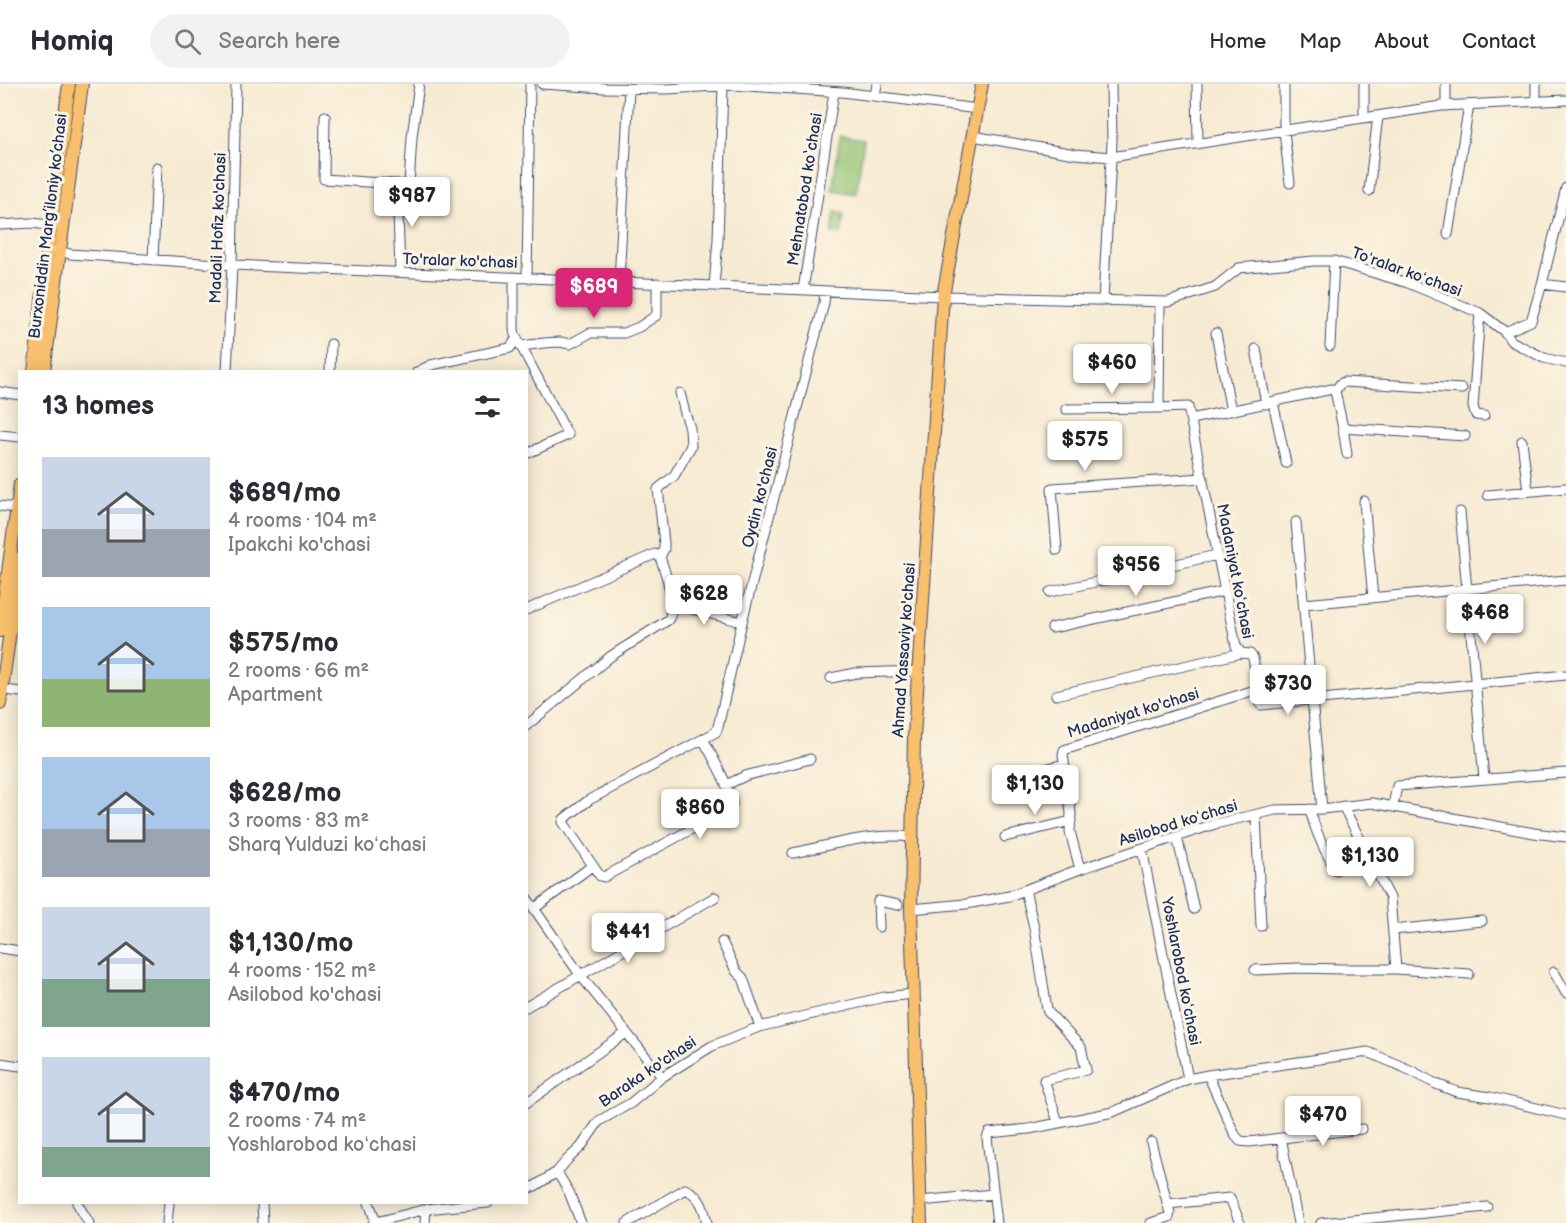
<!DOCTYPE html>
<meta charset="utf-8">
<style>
body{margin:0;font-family:"Balsamiq Sans",sans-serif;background:#f2f2f3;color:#2b2b33;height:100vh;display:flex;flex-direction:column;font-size:22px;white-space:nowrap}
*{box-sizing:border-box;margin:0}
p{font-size:20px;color:#7c7c81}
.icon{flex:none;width:33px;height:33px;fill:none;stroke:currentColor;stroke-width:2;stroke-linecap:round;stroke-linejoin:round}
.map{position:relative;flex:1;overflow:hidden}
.details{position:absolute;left:18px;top:286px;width:510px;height:834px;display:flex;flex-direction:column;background:#fff;border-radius:0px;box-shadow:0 3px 15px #0003}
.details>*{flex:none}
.price{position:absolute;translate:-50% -51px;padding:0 14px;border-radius:6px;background:#fff;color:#222;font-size:20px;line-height:39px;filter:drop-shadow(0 2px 3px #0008)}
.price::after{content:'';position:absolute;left:50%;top:36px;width:18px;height:14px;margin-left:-9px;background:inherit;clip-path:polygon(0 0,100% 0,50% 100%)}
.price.selected{background:#db2777;color:#fff}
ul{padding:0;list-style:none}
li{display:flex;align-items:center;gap:18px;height:150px;padding:0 24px}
li span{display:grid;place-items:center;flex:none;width:168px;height:120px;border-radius:0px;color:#555}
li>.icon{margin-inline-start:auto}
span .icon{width:72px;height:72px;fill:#fffc;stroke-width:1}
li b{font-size:26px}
h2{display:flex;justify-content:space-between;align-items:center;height:72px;padding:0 24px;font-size:26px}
header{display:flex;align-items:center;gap:36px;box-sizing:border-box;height:84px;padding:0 30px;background:#fff;border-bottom:2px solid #e1e1e2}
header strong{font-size:28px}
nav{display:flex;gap:33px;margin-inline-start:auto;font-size:21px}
.search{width:420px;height:54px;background:#f2f2f3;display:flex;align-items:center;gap:15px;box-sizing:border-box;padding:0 21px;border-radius:33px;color:#7c7c81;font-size:22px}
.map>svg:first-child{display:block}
</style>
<header>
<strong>Homiq</strong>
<div class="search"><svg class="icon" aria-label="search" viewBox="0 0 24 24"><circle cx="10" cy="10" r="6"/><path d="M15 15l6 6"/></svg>Search here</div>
<nav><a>Home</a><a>Map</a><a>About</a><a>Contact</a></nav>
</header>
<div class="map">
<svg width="1566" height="1139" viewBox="0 0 1566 1139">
<rect width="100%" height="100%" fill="#fcf5e5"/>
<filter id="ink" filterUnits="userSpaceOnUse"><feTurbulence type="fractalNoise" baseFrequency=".0167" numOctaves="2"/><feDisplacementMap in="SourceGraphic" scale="12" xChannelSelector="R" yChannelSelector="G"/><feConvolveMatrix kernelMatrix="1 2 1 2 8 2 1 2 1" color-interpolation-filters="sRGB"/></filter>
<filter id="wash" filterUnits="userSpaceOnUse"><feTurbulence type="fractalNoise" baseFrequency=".008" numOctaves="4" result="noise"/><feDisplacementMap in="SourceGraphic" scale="24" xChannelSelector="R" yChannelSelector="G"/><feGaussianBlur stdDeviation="1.35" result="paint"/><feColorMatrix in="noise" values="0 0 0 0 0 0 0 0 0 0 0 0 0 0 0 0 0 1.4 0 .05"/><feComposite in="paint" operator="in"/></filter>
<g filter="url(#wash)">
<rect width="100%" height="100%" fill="#f7ead2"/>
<path fill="#94c474" stroke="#587a69" stroke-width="1.5" d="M 840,52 L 864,56 L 856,110 L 832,106 Z
M 835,128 L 844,130 L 841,150 L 832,149 Z"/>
</g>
<g filter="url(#ink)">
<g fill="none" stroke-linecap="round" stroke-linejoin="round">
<defs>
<path id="minor" d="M 542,0 L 604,4 L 667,5 L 732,1 L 842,8 L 978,25
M 1197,0 L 1198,60
M 1284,0 L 1284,47 L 1290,99
M 1364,0 L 1364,34
M 1446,0 L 1446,22
M 875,12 L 877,0
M 1536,16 L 1536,0
M 325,32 L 324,95 L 409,101 L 412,53 L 419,0
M 973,52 L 1075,70 L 1111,73 L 1441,22 L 1566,16
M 397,100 L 400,188
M 1369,107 L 1378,32
M 0,141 L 32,139 L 55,142
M 1448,150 L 1469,21
M 56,166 L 70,170 L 232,181 L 943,212 L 1168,218 L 1215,203 L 1239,184 L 1314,177 L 1334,177 L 1408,199 L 1480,229 L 1505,248 L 1511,257 L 1544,274 L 1566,279
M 153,176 L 157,83
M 514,193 L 514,245 L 515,251 L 568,351 L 526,370
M 527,194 L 530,0
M 619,198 L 629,5
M 1542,200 L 1566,203
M 714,202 L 718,156 L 723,2
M 803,206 L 834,8
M 1103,216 L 1112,58 L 1111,0
M 1160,218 L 1159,324 L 1188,323 L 1236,562 L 1241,569 L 1250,570 L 1253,574 L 1261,621 L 1566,591
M 1480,229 L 1473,323 L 1476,331 L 1484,332
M 1505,248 L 1531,237 L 1542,200 L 1566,104
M 1216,249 L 1231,327
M 522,262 L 544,259 L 560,258 L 570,260 L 590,249 L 624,249 L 639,243 L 657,231 L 657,199
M 1330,262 L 1334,177
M 1256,265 L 1266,320
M 227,288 L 232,181 L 236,0
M 330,288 L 331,260
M 417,288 L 431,281 L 510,264 L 517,254
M 1335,307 L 1340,300 L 1344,298 L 1462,305
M 0,308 L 20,311
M 1273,318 L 1286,379
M 1066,325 L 1159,324
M 1191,335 L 1332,305 L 1335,307 L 1343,344 L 1465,352
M 1343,344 L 1347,370
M 0,351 L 20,353
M 1522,357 L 1528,407
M 1488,411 L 1566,404
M 1364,417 L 1373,514
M 0,422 L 16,424
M 1460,428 L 1484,695
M 1296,438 L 1322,725
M 1057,466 L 1052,404 L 1203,394
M 660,473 L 664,465 L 664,459 L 658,405 L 674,392 L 691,362 L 690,344 L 685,329 L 680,309
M 1050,508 L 1217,471
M 672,520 L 742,538
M 1304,520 L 1566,496
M 526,526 L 655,470 L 660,473 C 665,488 678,522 668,536 L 611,572 L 526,642
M 1052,544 L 1225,507
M 831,594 L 856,589 L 918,587
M 0,605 L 20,608
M 1056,611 L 1241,569
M 703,655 C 709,666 734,711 732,720 C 732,721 731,723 730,724 L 604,793 L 600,792 L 563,738 L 564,735 L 589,716 L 703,655 L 716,648 L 718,643 L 742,538 L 824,219 L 825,207
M 1022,691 L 1064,680
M 726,701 L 745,692 L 810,675
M 1343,722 L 1390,814 L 1396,885
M 1393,722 L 1397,702 L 1566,689
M 1310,725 C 1315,748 1324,766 1336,786
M 1256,731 L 1261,842
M 1005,753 L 1071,737
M 1177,753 L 1194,825
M 1142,765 L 1188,995 L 1208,991 L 1368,968 L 1412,987 L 1436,1000 L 1457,1008 L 1490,1013 L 1566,1031
M 793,769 C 831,761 873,748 912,753
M 1080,785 L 1070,748 L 1071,729 L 1063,670 L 1064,666 L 1258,605
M 1025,806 L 1034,843 L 1047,925 L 1048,928 L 1081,963 L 1086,986 L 1044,996 L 1058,1038
M 526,813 L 581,892 L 662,993
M 535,824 L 592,782
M 911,825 L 966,820 L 1009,812 L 1080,785 L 1215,740 L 1275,726 L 1322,725 L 1372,719 L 1534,749 L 1566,753
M 879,843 L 878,817 L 898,821
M 1393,846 L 1482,837
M 722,858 L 736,887 L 743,894 L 760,943
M 0,864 L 20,867
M 1255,886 L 1298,884 L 1341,885 L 1396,885 L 1469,890
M 1554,888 L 1566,909
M 526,923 L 715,813
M 0,979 L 20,982
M 1208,991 L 1235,1051 L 1240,1057 L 1249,1058 L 1281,1054 L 1298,1139
M 526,1019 L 626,949
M 1281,1054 L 1362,1045
M 1151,1058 L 1170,1129 L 1169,1133 L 1151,1139
M 557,1088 L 569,1108 L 581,1139
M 526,1105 L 535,1102 L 557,1088 L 567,1076 L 581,1063 L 599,1037 L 631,1019 L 662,993 L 712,962 L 759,943 L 884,913 L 914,910
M 920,1117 L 994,1110
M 77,1119 L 89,1139
M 262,1119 L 263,1139
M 369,1119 L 376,1138
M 1167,1120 L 1230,1114 L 1240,1139
M 167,1139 L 169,1119
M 373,1139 L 426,1125 L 488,1119
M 425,1139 L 426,1125
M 627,1139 L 685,1105 C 700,1111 704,1124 707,1139
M 997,1139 L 987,1054 L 989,1049 L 1029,1045 L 1113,1028 L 1188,995
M 1321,1139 L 1487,1123"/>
<path id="major" d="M 34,288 L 48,164 L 69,0
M 44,288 L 82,0
M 0,547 L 20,400
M 0,620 L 20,474
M 921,1139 L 911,825 L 914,653 L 943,212 L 982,0"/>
</defs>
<use href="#minor" stroke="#3c4b6f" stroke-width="11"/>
<use href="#major" stroke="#3c4b6f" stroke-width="14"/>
<use href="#minor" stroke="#fff" stroke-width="9"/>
<use href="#major" stroke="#f8bf6c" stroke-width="12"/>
</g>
</g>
<g text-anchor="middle" stroke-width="6" stroke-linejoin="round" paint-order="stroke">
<g font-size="16" fill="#1b2f5e" stroke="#fcf5e5">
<text transform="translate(804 105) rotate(-81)" y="6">Mehnatobod ko‘chasi</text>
<text transform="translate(47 142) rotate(-83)" y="6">Burxoniddin Marg’iloniy ko’chasi</text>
<text transform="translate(217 144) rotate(-88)" y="6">Madali Hofiz ko'chasi</text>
<text transform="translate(460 176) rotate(2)" y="6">To'ralar ko'chasi</text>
<text transform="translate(1407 187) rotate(20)" y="6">Toʻralar koʻchasi</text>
<text transform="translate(759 413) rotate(-76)" y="6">Oydin ko'chasi</text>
<text transform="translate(1236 487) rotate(79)" y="6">Madaniyat koʻchasi</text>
<text transform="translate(903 566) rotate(-86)" y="6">Ahmad Yassaviy ko'chasi</text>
<text transform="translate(1133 628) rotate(-17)" y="6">Madaniyat ko'chasi</text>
<text transform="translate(1178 738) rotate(-17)" y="6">Asilobod koʻchasi</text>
<text transform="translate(1182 887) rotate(79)" y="6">Yoshlarobod koʻchasi</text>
<text transform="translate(647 987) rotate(-34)" y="6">Baraka ko'chasi</text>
</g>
</g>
</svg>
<b class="price" style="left:412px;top:144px">$987</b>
<b class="price selected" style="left:594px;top:235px">$689</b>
<b class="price" style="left:1112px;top:311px">$460</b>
<b class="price" style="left:1085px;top:388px">$575</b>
<b class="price" style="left:1136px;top:513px">$956</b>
<b class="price" style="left:704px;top:542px">$628</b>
<b class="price" style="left:1485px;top:561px">$468</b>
<b class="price" style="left:1288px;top:632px">$730</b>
<b class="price" style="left:1035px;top:732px">$1,130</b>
<b class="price" style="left:700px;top:756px">$860</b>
<b class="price" style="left:1370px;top:804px">$1,130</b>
<b class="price" style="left:628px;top:880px">$441</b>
<b class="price" style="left:1323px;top:1063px">$470</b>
<section class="details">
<h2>13 homes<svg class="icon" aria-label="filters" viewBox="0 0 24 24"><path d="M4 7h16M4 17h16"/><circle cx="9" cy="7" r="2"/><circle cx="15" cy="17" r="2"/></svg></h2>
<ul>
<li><span style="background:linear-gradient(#c9d6e8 60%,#9aa5b1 0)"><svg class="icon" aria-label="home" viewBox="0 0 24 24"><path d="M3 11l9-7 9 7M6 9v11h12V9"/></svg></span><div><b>$689/mo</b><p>4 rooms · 104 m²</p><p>Ipakchi ko'chasi</p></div></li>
<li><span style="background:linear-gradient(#a9c7e8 60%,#8fb573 0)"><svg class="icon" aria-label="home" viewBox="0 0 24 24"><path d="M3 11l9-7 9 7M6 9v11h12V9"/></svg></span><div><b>$575/mo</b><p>2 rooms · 66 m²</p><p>Apartment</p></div></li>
<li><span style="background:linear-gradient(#a9c7e8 60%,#9aa5b1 0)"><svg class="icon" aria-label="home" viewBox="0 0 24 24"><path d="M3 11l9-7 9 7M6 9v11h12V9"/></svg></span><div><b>$628/mo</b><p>3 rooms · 83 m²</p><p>Sharq Yulduzi koʻchasi</p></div></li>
<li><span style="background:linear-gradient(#c9d6e8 60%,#7fa58c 0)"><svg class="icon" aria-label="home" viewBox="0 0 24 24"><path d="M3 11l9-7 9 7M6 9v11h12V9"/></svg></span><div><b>$1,130/mo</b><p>4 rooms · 152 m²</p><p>Asilobod ko'chasi</p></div></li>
<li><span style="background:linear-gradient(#c9d6e8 75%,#7fa58c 0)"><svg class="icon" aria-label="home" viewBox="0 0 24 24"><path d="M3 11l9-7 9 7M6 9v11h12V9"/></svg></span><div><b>$470/mo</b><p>2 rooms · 74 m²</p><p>Yoshlarobod koʻchasi</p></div></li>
</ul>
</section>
</div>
